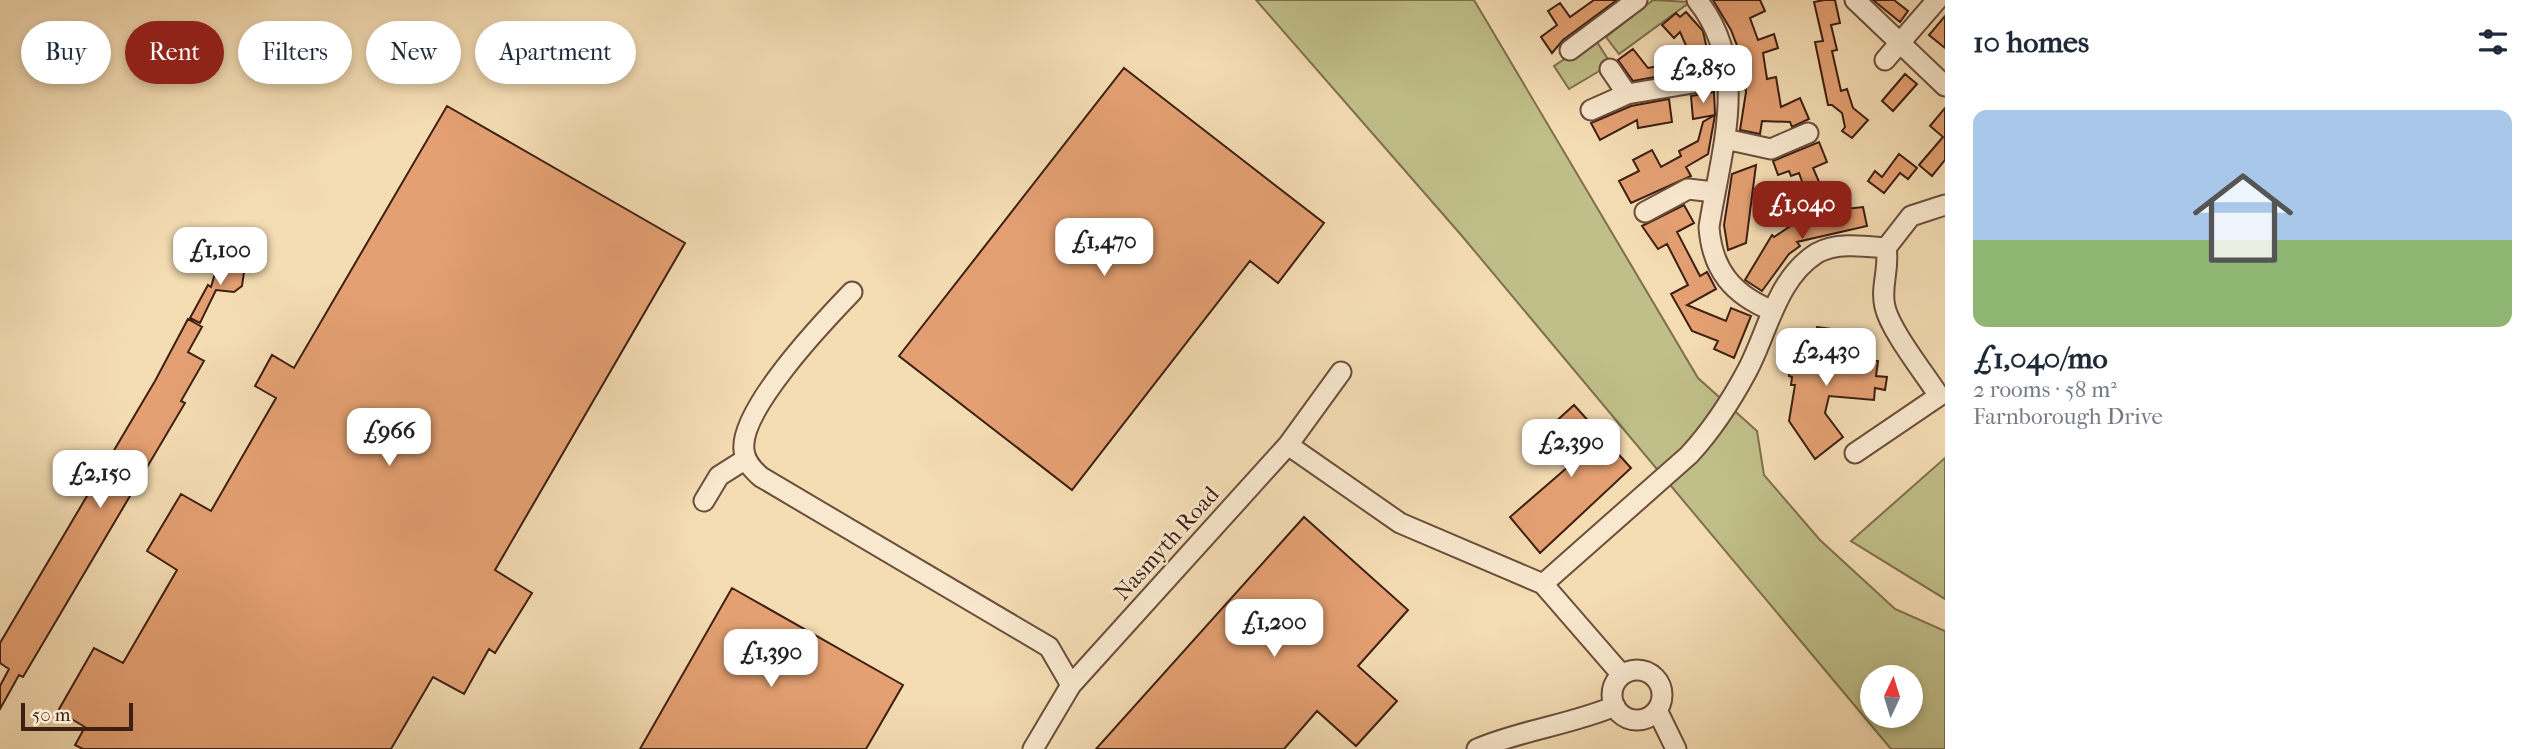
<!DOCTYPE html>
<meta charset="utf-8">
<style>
body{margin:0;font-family:"IM FELL French Canon",serif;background:#f2f2f3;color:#1f2937;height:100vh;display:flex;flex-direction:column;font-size:26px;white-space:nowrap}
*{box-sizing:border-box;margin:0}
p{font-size:23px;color:#747a83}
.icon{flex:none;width:38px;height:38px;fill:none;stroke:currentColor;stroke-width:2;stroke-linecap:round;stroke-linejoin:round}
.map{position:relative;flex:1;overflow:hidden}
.drawer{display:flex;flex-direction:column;background:#fff;width:595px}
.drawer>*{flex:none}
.top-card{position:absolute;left:21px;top:21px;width:665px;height:63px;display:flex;gap:14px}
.needle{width:46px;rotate:4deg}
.controls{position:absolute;left:1860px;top:665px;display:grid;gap:14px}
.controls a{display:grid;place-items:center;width:63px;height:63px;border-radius:50%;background:#fff;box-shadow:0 4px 10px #0003;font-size:35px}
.scale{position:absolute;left:21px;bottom:18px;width:112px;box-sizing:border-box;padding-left:7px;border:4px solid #3e1f13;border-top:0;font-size:19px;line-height:24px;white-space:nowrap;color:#3e1f13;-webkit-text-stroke:5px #f8e8ce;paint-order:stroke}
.price{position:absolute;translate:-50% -60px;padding:0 16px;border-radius:14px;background:#fff;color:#222;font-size:23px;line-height:46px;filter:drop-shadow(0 2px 4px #0008)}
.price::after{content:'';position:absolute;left:50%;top:42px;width:21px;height:16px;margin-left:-10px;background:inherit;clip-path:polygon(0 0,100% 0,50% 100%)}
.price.active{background:#8f2418;color:#fff}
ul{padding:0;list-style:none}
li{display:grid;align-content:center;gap:14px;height:371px;padding:0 28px}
li span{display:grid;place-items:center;height:217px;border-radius:14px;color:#555}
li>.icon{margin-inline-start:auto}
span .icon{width:126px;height:126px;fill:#fffc;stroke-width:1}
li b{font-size:30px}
h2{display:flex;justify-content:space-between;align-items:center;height:84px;padding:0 28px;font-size:30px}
.pill{padding:0 24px;border-radius:32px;background:#fff;box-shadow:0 4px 10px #0003;font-size:24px;line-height:63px}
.pill.active{background:#8f2418;color:#fff}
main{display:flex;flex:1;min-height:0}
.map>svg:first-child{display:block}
</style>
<main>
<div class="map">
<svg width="1945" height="749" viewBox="0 0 1945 749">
<rect width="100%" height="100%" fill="#f4dcb3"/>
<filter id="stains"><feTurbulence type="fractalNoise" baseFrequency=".00286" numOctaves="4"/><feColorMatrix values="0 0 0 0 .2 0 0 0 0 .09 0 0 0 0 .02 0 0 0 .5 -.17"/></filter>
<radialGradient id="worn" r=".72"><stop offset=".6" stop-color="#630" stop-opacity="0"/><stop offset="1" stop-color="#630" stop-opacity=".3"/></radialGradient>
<path fill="#c0bf89" stroke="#7f6f4e" stroke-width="2" fill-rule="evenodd" d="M 1256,0 L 1474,0 L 1698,378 L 1757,431 L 1764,475 L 1820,540 L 1895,609 L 1945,631 L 1945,749 L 1891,749 L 1462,236 ZM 1872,677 L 1911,677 L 1911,716 L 1872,716 Z
M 1653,0 L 1690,2 L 1619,54 L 1606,37 Z
M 1595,39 L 1611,64 L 1569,89 L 1554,66 Z
M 1945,458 L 1945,599 L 1851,541 Z"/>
<path fill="#e4a072" stroke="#3e1f13" stroke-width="2" d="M 1594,0 L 1617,0 L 1563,40 L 1552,53 L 1541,37 L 1557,25 L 1548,11 L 1560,3 L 1570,17 Z
M 1713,0 L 1760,0 L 1765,11 L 1750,18 L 1758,40 L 1774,34 L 1778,48 L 1763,53 L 1767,79 L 1776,77 L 1781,107 L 1800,98 L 1809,119 L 1792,127 L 1790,122 L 1762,121 L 1760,134 L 1740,130 L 1746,92 L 1741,56 L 1731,30 Z
M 1824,0 L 1835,0 L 1840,23 L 1831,25 L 1837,50 L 1832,51 L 1841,91 L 1847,89 L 1853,108 L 1868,120 L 1852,138 L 1842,131 L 1845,127 L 1842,113 L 1832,105 L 1828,105 L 1815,42 L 1823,41 L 1814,2 Z
M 1873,0 L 1894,0 L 1908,11 L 1900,22 Z
M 1686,12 L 1703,31 L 1711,68 L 1691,71 L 1689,52 L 1680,32 L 1674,38 L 1662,25 L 1676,13 L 1680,17 Z
M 1945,16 L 1945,48 L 1929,35 Z
M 1633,49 L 1648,68 L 1659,66 L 1661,76 L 1633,81 L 1618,60 Z
M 1124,68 L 1324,223 L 1278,283 L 1250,261 L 1072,490 L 899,356 Z
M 1905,74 L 1917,84 L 1893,111 L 1882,101 Z
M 1714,92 L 1715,115 L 1693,119 L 1691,96 Z
M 1669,99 L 1672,122 L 1638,128 L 1637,120 L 1600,140 L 1591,123 L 1631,106 Z
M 447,106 L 685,243 L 495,570 L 532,593 L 495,653 L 489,649 L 464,694 L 433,677 L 391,749 L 83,749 L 75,745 L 85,727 L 58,711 L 94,648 L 123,663 L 177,570 L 147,551 L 181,494 L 211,511 L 276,398 L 255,386 L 272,355 L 294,368 Z
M 1945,108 L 1945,160 L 1932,176 L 1919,165 L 1943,137 L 1930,126 Z
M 1715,115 L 1708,154 L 1686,167 L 1691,176 L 1631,203 L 1619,181 L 1639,171 L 1633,160 L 1652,150 L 1661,167 L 1681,156 L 1679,151 L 1698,141 L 1703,122 Z
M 1819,142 L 1827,162 L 1813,168 L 1820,184 L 1805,190 L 1799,173 L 1791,176 L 1789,171 L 1778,175 L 1773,161 Z
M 1899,154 L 1917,168 L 1908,179 L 1900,173 L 1884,193 L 1868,181 L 1875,171 L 1882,177 Z
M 1756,165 L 1746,243 L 1728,250 L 1724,225 L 1732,174 Z
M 1684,205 L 1694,223 L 1677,232 L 1700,276 L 1707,272 L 1716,289 L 1687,305 L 1726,321 L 1731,308 L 1751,316 L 1734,358 L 1714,349 L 1718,341 L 1692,331 L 1671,294 L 1688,285 L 1667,244 L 1658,249 L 1642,226 Z
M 1863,207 L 1867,226 L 1797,242 L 1800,246 L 1789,254 L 1762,291 L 1745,280 L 1772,235 L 1774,237 L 1798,221 L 1836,210 Z
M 228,262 L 238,264 L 244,272 L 242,286 L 234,292 L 216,290 L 200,323 L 190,318 L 208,285 L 211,287 L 216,270 Z
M 188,319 L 202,327 L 188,352 L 204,361 L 181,401 L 185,403 L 23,677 L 19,675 L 0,709 L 0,686 L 9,669 L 0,663 L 0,643 L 155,381 Z
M 1817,327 L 1832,329 L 1830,338 L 1836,338 L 1833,360 L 1861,363 L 1862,359 L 1878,361 L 1876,376 L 1887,377 L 1885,390 L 1875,388 L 1874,400 L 1829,396 L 1825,413 L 1843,437 L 1815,459 L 1789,421 L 1795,385 L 1791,385 L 1792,377 L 1789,376 L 1790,363 L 1795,363 L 1798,333 L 1816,334 Z
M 1574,405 L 1631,468 L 1540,553 L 1510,517 L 1569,466 L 1541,435 Z
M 1304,517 L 1408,610 L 1358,666 L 1397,701 L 1356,746 L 1317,711 L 1284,749 L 1096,749 Z
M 732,588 L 903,685 L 866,749 L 640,749 Z"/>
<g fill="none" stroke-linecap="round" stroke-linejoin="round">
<defs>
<path id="minor" d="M 1697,0 C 1751,67 1721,150 1709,227 C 1712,270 1733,295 1773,311
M 1855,0 L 1945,86
M 1570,50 L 1637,0
M 1885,60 L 1937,0
M 1610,69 L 1627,94
M 1591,110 L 1627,94 L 1729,77
M 1725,139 L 1771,149 L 1808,133
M 1645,212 L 1688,189 L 1714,192
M 852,292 C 824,321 739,410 744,450 C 745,462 753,470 761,477 L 1049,647 L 1071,685
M 1288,445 L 1400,523 L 1543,584 L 1622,675
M 1855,453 L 1939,396 C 1925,374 1890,330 1885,307 C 1880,287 1890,268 1886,248
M 704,501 L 719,476 L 746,459
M 1543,584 L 1689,455 C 1712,430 1731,401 1747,371 C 1768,332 1776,279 1817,253 C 1837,242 1864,246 1886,248 L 1911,216 L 1945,205
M1612 695a25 25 0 1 1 50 0a25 25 0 1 1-50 0Z
M 1657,710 L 1676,749
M 1033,749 L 1071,685 L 1288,445 L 1341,372
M 1477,749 C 1521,730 1570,725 1615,706"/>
</defs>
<use href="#minor" stroke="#6c4e3b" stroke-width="23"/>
<use href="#minor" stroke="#f8e8ce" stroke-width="19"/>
</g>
<g text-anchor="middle" stroke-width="5" stroke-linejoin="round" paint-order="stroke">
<g font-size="23" fill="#3e1f13" stroke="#f8e8ce">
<text transform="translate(1166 543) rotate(-48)" y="8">Nasmyth Road</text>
</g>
</g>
<rect width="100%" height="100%" filter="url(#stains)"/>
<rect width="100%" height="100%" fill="url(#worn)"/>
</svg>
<div class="controls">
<a><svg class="needle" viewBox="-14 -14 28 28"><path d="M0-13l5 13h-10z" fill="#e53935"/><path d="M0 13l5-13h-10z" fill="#747a83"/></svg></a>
</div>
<div class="scale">50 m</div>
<b class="price" style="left:1703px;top:105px">£2,850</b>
<b class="price active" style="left:1802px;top:241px">£1,040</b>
<b class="price" style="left:1104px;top:278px">£1,470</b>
<b class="price" style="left:220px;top:287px">£1,100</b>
<b class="price" style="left:1826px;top:388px">£2,430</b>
<b class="price" style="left:389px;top:468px">£966</b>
<b class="price" style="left:1571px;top:479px">£2,390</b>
<b class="price" style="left:100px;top:510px">£2,150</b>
<b class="price" style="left:1274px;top:659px">£1,200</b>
<b class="price" style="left:771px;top:689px">£1,390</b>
<div class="top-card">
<a class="pill">Buy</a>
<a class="pill active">Rent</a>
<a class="pill">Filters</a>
<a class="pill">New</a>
<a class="pill">Apartment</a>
</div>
</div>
<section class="drawer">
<h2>10 homes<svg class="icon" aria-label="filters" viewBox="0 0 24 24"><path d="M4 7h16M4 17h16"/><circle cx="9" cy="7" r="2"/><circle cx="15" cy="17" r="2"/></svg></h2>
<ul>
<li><span style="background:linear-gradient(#a9c7e8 60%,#8fb573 0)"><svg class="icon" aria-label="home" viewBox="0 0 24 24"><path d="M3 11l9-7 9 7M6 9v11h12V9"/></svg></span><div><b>£1,040/mo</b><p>2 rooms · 58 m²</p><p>Farnborough Drive</p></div></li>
</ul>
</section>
</main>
